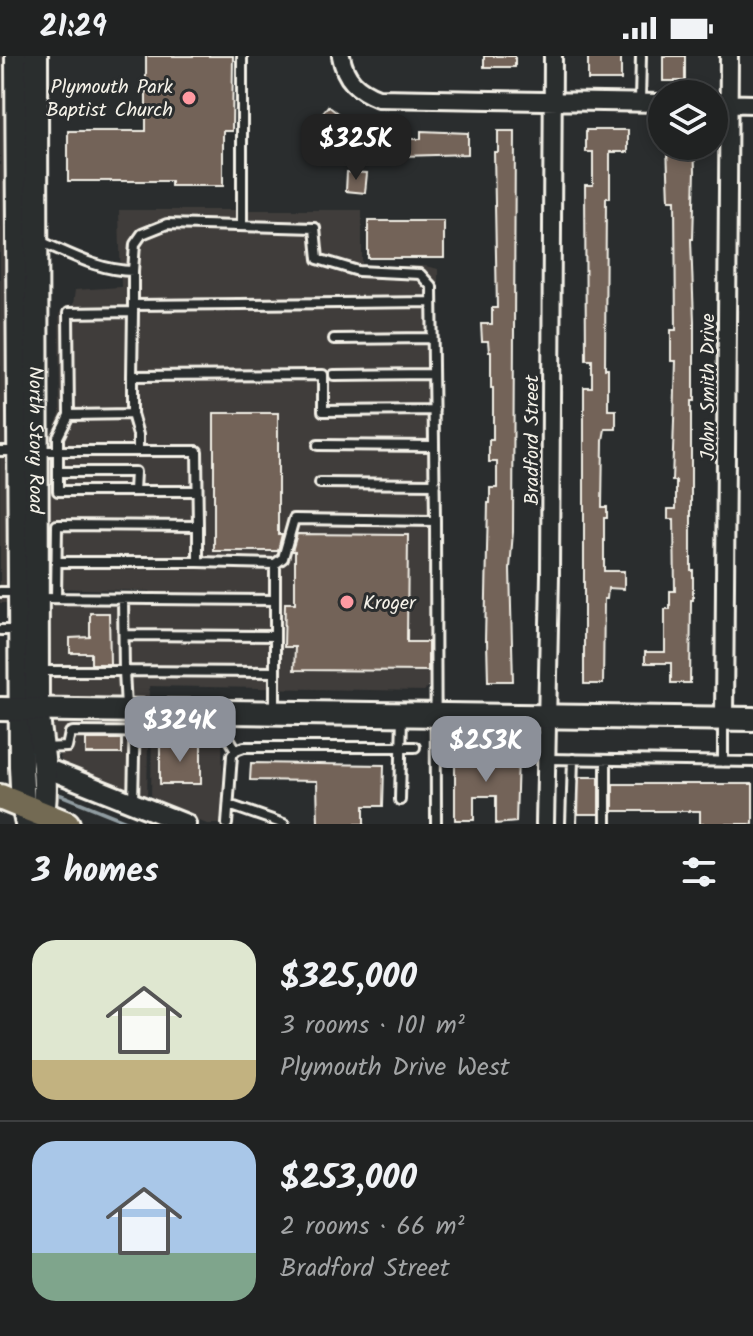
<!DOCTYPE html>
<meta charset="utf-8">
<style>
body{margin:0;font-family:Kalam,sans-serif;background:#282a2a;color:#f1f3f6;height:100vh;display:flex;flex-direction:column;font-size:30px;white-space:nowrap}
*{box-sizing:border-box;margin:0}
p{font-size:26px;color:#a2a4a5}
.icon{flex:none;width:44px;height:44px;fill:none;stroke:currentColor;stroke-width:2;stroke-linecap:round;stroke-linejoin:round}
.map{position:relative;height:768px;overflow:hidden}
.panel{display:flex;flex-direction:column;background:#202222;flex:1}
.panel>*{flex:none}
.buttons{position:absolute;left:648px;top:24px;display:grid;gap:16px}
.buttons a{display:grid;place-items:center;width:80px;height:80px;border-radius:50%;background:#202222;box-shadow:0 4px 12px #0003,0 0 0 2px #3d3f40;font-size:40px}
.price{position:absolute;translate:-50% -68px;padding:0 18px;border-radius:16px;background:#8c9099;color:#fff;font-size:26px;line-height:52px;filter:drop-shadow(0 2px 4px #0008)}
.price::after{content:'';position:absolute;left:50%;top:48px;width:24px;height:18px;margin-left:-12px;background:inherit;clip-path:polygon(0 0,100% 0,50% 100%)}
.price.current{background:#222;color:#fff}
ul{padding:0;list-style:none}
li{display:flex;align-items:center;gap:24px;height:200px;padding:0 32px}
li+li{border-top:2px solid #3d3f40}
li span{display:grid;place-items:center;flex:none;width:224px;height:160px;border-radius:24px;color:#555}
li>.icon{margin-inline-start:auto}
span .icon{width:96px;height:96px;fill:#fffc;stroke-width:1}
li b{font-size:34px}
h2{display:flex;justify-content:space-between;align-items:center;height:96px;padding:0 32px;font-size:34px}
.status{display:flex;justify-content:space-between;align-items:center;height:56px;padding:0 40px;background:#202222;direction:ltr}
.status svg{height:22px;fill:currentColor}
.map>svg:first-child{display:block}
</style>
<div class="status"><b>21:29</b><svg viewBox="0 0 49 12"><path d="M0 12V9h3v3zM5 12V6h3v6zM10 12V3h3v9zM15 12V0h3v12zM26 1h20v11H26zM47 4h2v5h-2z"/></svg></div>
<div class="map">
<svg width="753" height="768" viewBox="0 0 753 768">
<rect width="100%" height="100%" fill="#2a2d2e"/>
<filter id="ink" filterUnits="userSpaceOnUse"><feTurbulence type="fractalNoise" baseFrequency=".0125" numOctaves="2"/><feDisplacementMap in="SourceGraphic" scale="16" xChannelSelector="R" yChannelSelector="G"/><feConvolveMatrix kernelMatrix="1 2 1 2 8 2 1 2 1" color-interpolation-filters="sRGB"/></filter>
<g filter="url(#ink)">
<path fill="#403d3b" d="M 0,0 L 5,0 L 8,547 L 0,547 Z
M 119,154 L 362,154 L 362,210 L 425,210 L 438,213 L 438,621 L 424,635 L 149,630 L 147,743 L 63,710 L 50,674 L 51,549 L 150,548 L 149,535 L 51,532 L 49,382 L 60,358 L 59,258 L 65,250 L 73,249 L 75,234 L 121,231 Z
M 152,666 L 222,666 L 223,768 L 207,768 L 151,746 Z"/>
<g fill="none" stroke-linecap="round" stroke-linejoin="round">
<path stroke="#909ca1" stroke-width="4" d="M 61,739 L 133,768"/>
</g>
<path fill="#736359" stroke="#f4f1e8" stroke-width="2" d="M 146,0 L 233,0 L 232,75 L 223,75 L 223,130 L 171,130 L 171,125 L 68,125 L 68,75 L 146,75 Z
M 484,0 L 515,0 L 515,11 L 484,11 Z
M 588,0 L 621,0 L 621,24 L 588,24 Z
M 663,0 L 685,0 L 685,25 L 663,25 Z
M 328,50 L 349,66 L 338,81 L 316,65 Z
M 586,74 L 628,74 L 628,96 L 610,96 L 610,142 L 606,142 L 605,313 L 608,313 L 608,354 L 616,354 L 616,373 L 605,373 L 603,384 L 602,451 L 607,451 L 607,462 L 604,462 L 604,515 L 624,515 L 624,533 L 608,532 L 607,543 L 604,543 L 603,628 L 584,628 L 584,331 L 592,331 L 592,304 L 586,304 L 585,129 L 593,129 L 593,96 L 586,96 Z
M 421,75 L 468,77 L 468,98 L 403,100 L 403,97 L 362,97 L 362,77 L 393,77 L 393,83 L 421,83 Z
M 498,75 L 515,75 L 513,476 L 510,513 L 513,625 L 488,625 L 487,585 L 485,585 L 488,447 L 490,447 L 490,432 L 497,432 L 497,406 L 489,406 L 489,384 L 493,384 L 493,332 L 491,332 L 491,296 L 489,296 L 488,285 L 482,285 L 481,268 L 492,268 L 492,252 L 497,252 L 494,96 L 498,96 Z
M 667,90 L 694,90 L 695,114 L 693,183 L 691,183 L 694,265 L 694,345 L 691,345 L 691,514 L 693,514 L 693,544 L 691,544 L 690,627 L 671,627 L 671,607 L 645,607 L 645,596 L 665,596 L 665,553 L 670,553 L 670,535 L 675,535 L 674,463 L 668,463 L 668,453 L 676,453 L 676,425 L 672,425 L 676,305 L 671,305 L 671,274 L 676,274 L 675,144 L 669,144 Z
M 347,116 L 367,117 L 365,137 L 346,135 Z
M 368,165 L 444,165 L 444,202 L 368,202 Z
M 214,357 L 278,357 L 278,478 L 282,478 L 278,495 L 214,495 Z
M 297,478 L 408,479 L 407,586 L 428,586 L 428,615 L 294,614 L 295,591 L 284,591 L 285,547 L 295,547 L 295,495 L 292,495 Z
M 90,557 L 109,557 L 110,608 L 91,608 L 91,597 L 70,597 L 70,582 L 90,581 Z
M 86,683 L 122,683 L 122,698 L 86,698 Z
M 160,688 L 201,688 L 201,728 L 160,728 Z
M 492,695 L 510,696 L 510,701 L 518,701 L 516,766 L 496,768 L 496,740 L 474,740 L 474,764 L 455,764 L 455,696 L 470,696 L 470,701 L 492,701 Z
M 251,707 L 384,709 L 383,750 L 364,750 L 364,768 L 318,768 L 317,725 L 250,724 Z
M 579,721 L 599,721 L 599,758 L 578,758 Z
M 613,728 L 753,728 L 753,768 L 700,768 L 700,755 L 613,755 Z"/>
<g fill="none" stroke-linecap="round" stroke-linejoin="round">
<defs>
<path id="service" d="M 242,0 L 242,170
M 640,46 L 641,0
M 37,184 C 68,197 99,215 133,215 L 135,188 L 142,178 L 167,168 L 315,172 L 318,203 L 358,215 L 420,218 L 432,231 L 435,465 L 436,768
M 133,215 L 133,256 L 68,257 L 69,359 L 132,358 L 132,320 L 323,319 L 323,355 L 434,354
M 133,249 L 432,246
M 334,283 L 432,282
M 334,319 L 433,318
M 132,320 L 133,256
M 132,358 L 138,379 L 138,395
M 69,359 L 58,381 L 58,435 L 197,435
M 318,389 L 434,390
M 0,395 L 19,395
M 37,395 L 197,395 L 198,470
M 58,416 L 135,416 L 134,435
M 320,427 L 435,428
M 56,506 L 198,506
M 0,536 L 19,536
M 38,542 L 275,544 L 275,508 L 283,502 L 294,463 L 435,465
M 56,542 L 57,469 L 198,470 L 198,506 L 275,508
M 123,543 L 124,615 L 275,616
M 0,574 L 19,574
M 124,579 L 275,580
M 38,615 L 124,615 L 126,651
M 275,656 L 275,544
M 226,658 L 226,677 L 236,694
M 723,664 L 723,706
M 42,692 L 67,691 L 70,677 L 73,676 L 226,677
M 547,703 L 753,706
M 606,704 L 606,768
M 400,744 L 402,659
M 133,746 L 135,656
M 229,749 L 284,768
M 227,768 L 232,699 L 236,694 L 244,691 L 415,691
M 571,768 L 573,703"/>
<path id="minor" d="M 341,0 C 345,23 357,34 378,42 L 662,47
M 714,47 L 753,48
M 724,663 L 729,0
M 545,768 L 550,519 L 553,0"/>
<path id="tertiary" d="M 43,711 L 186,768"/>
<g id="secondary">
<path d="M 17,0 L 21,710 L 23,750 L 27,768"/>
<path id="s1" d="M 36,0 L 37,653 C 41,689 50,733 41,768"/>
<path d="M 0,653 L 753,663"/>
</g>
<path id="primary" d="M 0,741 L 67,768"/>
</defs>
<use href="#service" stroke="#f4f1e8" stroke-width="14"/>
<use href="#minor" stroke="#f4f1e8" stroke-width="22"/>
<use href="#tertiary" stroke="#f4f1e8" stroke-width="24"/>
<use href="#secondary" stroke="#f4f1e8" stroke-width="28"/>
<use href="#primary" stroke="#f4f1e8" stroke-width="30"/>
<use href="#service" stroke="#2a2d2e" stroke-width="8"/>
<use href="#minor" stroke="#2a2d2e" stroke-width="16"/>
<use href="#tertiary" stroke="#2a2d2e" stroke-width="18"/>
<use href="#secondary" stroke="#2a2d2e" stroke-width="22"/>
<use href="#primary" stroke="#736b52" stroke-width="24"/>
</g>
</g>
<g fill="#ff9aa2" stroke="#2a2d2e" stroke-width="3">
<circle cx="189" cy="42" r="8"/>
<circle cx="347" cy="546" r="8"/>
</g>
<g text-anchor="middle" stroke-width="6" stroke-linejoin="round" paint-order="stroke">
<g font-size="20" fill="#f4f1e8" stroke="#2a2d2e" text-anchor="end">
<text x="173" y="37">Plymouth Park<tspan x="173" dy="23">Baptist Church</tspan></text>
<text x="363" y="553" text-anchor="start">Kroger</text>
</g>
<g font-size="20" fill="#f4f1e8" stroke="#2a2d2e">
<text transform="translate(707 331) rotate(-90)" y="7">John Smith Drive</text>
<text dy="7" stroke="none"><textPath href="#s1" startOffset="384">North Story Road</textPath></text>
<text transform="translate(531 384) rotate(-90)" y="7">Bradford Street</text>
</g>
</g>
</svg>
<div class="buttons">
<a><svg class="icon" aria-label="layers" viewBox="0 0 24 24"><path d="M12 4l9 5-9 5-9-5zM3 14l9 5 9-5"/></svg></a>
</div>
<b class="price current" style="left:356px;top:126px">$325K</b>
<b class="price" style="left:180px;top:708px">$324K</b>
<b class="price" style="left:486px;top:728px">$253K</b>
</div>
<section class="panel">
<h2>3 homes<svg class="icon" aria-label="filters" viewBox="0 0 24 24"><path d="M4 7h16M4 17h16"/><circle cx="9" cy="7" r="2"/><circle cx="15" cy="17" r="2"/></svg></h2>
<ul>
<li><span style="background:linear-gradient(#dfe7d0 75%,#c2b280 0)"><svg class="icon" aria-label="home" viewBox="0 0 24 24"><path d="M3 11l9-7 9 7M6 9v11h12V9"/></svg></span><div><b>$325,000</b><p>3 rooms · 101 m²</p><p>Plymouth Drive West</p></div></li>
<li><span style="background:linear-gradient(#a9c7e8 70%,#7fa58c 0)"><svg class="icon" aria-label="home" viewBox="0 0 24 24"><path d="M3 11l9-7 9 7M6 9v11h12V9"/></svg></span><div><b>$253,000</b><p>2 rooms · 66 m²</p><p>Bradford Street</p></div></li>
</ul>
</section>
